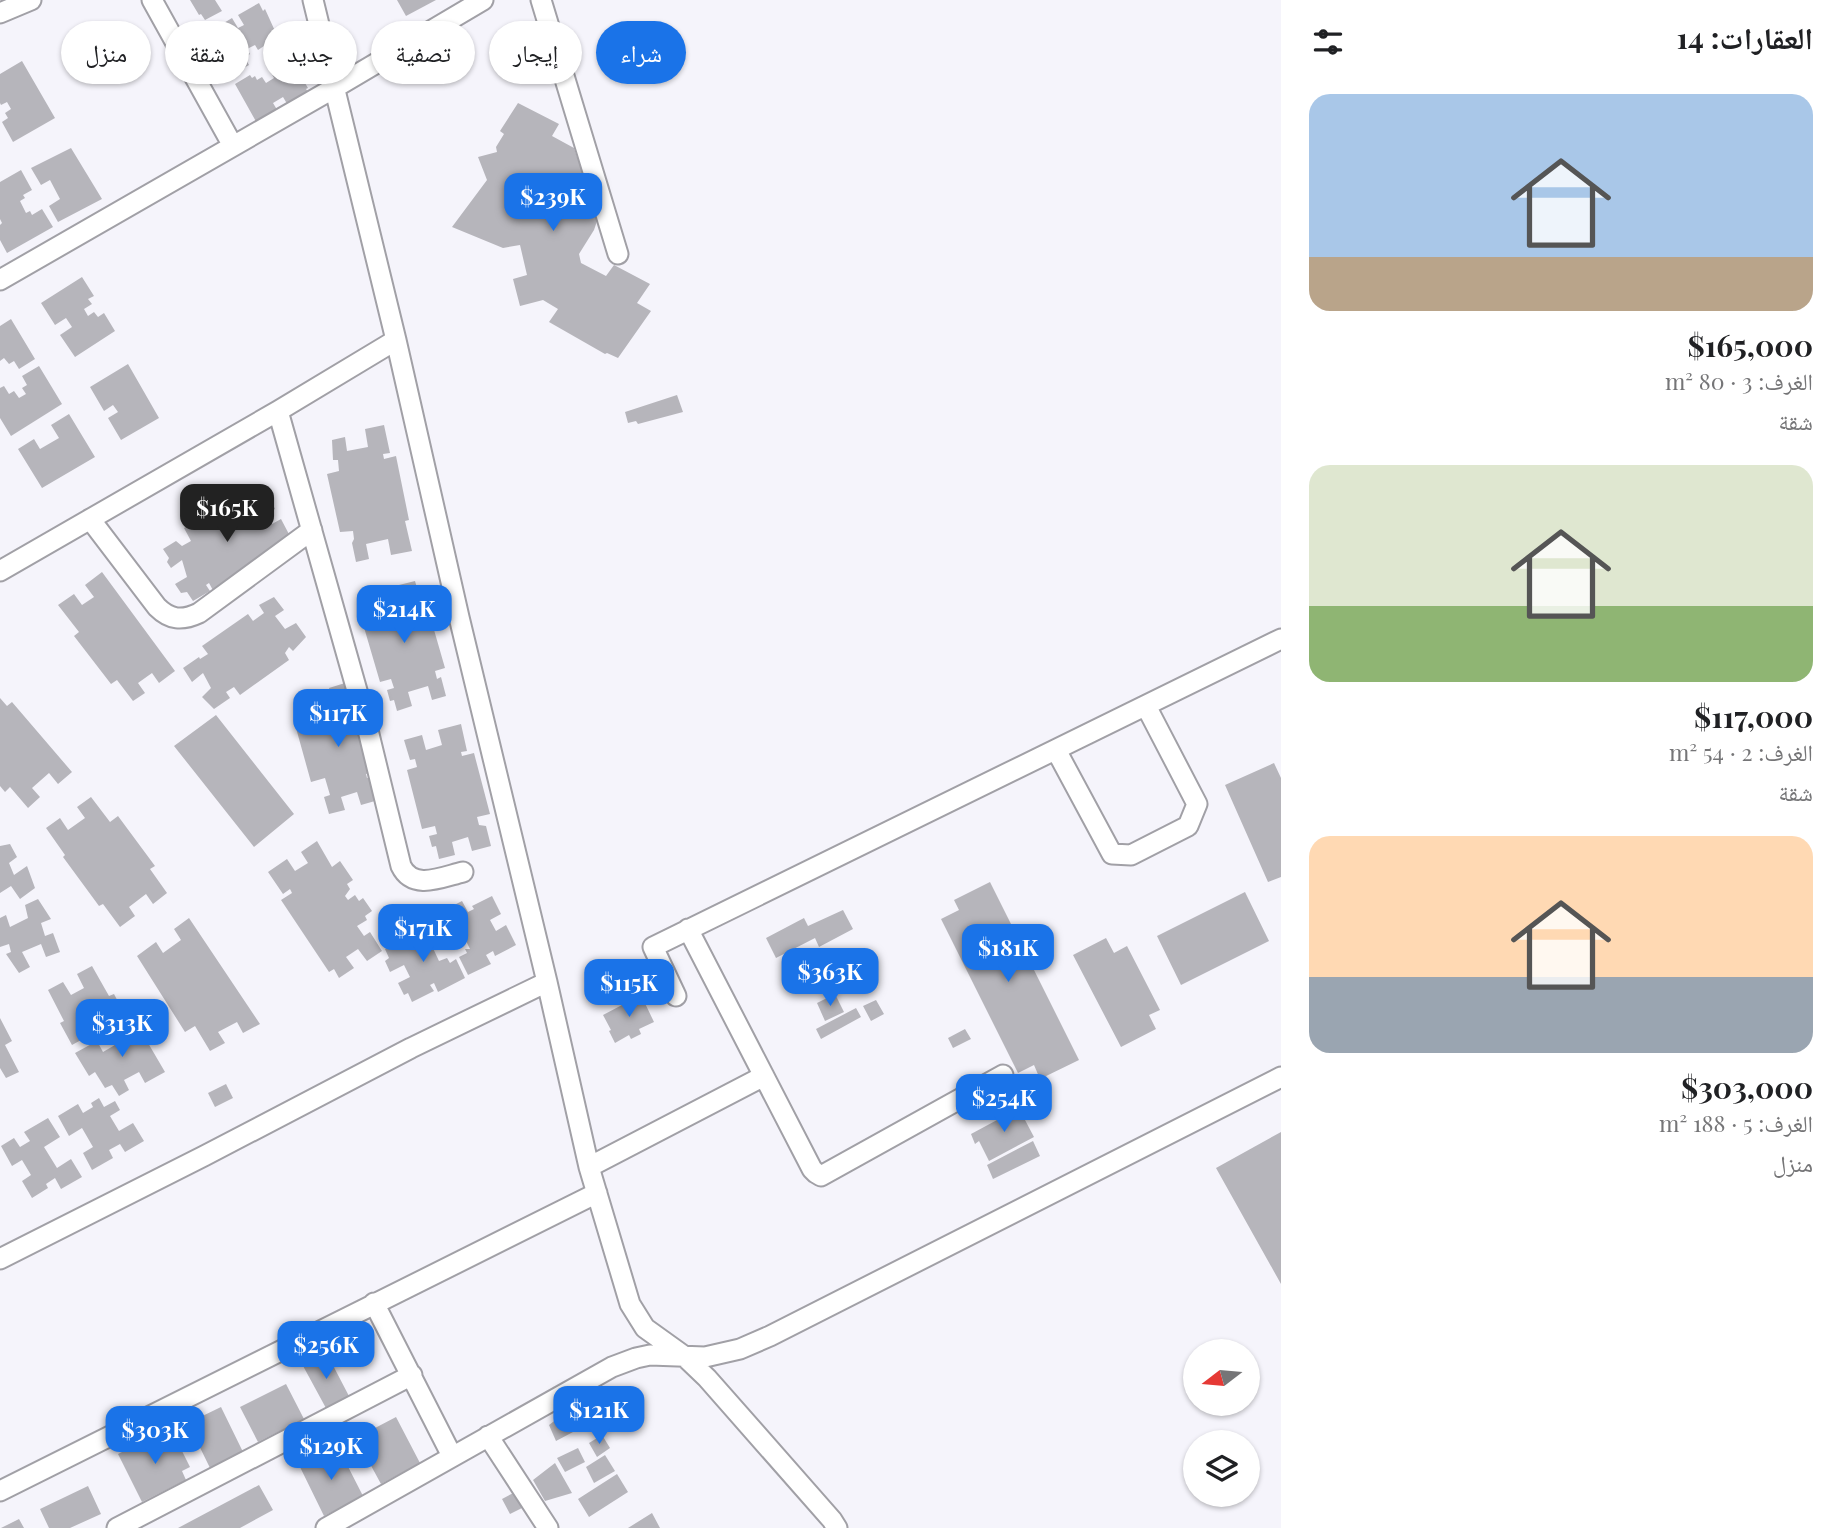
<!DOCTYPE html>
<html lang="ar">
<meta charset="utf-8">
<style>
body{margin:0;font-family:"Playfair Display","Noto Naskh Arabic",serif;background:#f2f2f2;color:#202124;direction:rtl;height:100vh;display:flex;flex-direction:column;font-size:26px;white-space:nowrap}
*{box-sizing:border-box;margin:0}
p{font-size:23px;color:#757577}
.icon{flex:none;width:38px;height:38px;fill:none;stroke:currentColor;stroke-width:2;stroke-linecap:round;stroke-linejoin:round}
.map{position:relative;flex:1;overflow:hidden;direction:ltr}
.sheet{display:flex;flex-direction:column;background:#fff;width:560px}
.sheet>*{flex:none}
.banner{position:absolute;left:21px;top:21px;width:665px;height:63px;direction:rtl;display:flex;gap:14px}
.needle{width:46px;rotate:254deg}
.controls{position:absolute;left:1183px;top:1339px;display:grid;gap:14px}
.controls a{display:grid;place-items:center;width:77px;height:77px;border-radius:50%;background:#fff;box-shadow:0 2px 5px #0004;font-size:35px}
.price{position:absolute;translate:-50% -60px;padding:0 16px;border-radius:14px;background:#1a73e8;color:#fff;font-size:23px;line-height:46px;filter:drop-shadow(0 2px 4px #0008)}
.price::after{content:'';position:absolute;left:50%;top:42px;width:21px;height:16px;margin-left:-10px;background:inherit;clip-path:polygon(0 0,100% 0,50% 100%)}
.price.selected{background:#222;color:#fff}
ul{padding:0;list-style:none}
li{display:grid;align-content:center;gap:14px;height:371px;padding:0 28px}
li span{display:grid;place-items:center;height:217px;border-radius:21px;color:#555}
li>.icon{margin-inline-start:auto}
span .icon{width:126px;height:126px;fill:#fffc;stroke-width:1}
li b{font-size:30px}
h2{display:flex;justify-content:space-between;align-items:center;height:84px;padding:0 28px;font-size:30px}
.tag{padding:0 24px;border-radius:32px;background:#fff;box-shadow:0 2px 5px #0004;font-size:24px;line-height:63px}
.tag.selected{background:#1a73e8;color:#fff}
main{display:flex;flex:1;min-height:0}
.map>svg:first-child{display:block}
</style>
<main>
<section class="sheet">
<h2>العقارات: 14<svg class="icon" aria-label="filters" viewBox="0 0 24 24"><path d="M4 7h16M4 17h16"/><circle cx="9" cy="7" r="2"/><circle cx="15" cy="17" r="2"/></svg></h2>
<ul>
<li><span style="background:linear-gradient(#a9c7e8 75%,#b9a48a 0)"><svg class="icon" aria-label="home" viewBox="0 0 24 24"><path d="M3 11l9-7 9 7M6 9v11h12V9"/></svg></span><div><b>$165,000</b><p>الغرف: 3 · 80 m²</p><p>شقة</p></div></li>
<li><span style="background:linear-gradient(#dfe7d0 65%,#8fb573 0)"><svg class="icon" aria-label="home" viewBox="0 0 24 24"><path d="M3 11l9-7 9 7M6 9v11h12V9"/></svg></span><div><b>$117,000</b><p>الغرف: 2 · 54 m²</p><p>شقة</p></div></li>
<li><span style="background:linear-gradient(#ffd9b3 65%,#9aa5b1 0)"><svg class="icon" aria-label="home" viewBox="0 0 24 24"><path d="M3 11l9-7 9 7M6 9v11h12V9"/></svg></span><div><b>$303,000</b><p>الغرف: 5 · 188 m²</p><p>منزل</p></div></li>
</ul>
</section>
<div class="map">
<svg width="1281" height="1528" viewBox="0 0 1281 1528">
<rect width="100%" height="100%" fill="#f5f4fb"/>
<path fill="#b6b5bb" d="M 190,0 L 215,0 L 222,11 L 205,20 L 201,14 L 199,15 Z
M 397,0 L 436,0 L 406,16 Z
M 259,3 L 263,11 L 265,9 L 275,31 L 277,29 L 286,44 L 268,54 L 264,46 L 258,50 L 255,45 L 247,49 L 250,54 L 245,58 L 249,65 L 231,75 L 218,49 L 216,50 L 211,40 L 213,39 L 209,32 L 232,18 L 238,28 L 244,25 L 238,15 Z
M 287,53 L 308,88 L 306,89 L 310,95 L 302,99 L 301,96 L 293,101 L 289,107 L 283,97 L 273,103 L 279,113 L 258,125 L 235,84 L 250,75 L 252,78 L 255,76 L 257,80 L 262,77 L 266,83 L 274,78 L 271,73 L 276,69 L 272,62 Z
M 22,61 L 55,118 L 13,142 L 2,122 L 8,118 L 5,113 L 11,109 L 7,102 L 1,105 L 0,103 L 0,74 Z
M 518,103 L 559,124 L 552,136 L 574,148 L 577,157 L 582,157 L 598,218 L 594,230 L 579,254 L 581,263 L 606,276 L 614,265 L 650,284 L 637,303 L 651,311 L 618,358 L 607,353 L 605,354 L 549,322 L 558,309 L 543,300 L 520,306 L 513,279 L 527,275 L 520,245 L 503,248 L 452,227 L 487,180 L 478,157 L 497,152 L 496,147 L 504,134 L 500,131 Z
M 71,148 L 102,199 L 58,222 L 49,206 L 60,199 L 50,180 L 41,185 L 31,168 Z
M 21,170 L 32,190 L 23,195 L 25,198 L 20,201 L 26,213 L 30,211 L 32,215 L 42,209 L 53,227 L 7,253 L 0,240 L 0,225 L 2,223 L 0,219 L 0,182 Z
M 82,277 L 94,296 L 88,299 L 92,304 L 84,309 L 88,316 L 94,312 L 98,317 L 104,313 L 115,331 L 75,357 L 60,335 L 72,327 L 66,318 L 55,325 L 41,303 Z
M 11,319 L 35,359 L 19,369 L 14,361 L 9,364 L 4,358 L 0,361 L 0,326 Z
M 128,364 L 159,418 L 121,440 L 108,418 L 118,412 L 113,405 L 104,411 L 90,387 Z
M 39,366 L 62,404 L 11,436 L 0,418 L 0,388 L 4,386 L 9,394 L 14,391 L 19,398 L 26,394 L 22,388 L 27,385 L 22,376 Z
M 677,395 L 683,412 L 638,424 L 636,421 L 628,423 L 625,412 Z
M 69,414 L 95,457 L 42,488 L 18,449 L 34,439 L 40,449 L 59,438 L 51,425 Z
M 384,425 L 390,453 L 383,454 L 384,459 L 396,456 L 409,520 L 405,521 L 412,551 L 391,555 L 388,539 L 366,544 L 369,559 L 356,562 L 352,543 L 354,539 L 353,531 L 340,532 L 327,474 L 339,471 L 338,460 L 333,460 L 332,440 L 345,437 L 347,451 L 368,447 L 365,429 Z
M 264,486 L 275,509 L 266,514 L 272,524 L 281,519 L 291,538 L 215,594 L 209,583 L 206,585 L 210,591 L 193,601 L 187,592 L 181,593 L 175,584 L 187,577 L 182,560 L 171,568 L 167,562 L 169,558 L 163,549 L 176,541 L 182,546 L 191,541 L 184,528 L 239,498 L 245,509 L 247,508 L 242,498 Z
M 102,572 L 175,671 L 159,683 L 152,673 L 138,683 L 145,693 L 133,701 L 117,680 L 111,684 L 74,636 L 79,632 L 58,605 L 74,594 L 82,605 L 94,597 L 85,585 Z
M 415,581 L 421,602 L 416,603 L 418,612 L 428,609 L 445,668 L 435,671 L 437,679 L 441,677 L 446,696 L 432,700 L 428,686 L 408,692 L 412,706 L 397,711 L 394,700 L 390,701 L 387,690 L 394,688 L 391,679 L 380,682 L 363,624 L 375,621 L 372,612 L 366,614 L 359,593 L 377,587 L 382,604 L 402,598 L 399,585 Z
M 274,597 L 284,610 L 275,616 L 285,629 L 296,623 L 306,637 L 293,651 L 289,647 L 285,653 L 289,660 L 240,695 L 234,687 L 226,692 L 230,698 L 214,709 L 202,697 L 211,688 L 203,673 L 192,682 L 183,668 L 199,657 L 200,659 L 208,654 L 202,646 L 248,614 L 253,621 L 264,613 L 259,605 Z
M 345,683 L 355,705 L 347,707 L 349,714 L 360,711 L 377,771 L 366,774 L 367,778 L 376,775 L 382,799 L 361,805 L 357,792 L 341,797 L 345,810 L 329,814 L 324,797 L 330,795 L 325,778 L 311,782 L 296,728 L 307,725 L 304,714 L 297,716 L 295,709 L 299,708 L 296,696 L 310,693 L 314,707 L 333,702 L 329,688 Z
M 0,698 L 7,706 L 12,702 L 72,772 L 58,784 L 49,773 L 32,788 L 40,797 L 28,808 L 10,787 L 5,792 L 0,786 Z
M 216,715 L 294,814 L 254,847 L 174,746 Z
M 461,724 L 467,751 L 461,752 L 462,756 L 474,753 L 490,814 L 477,817 L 479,825 L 486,826 L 491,846 L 472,851 L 468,837 L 452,842 L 455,855 L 439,859 L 436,846 L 432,847 L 429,836 L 437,834 L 435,826 L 422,829 L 407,770 L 417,767 L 415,759 L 410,760 L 404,740 L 422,735 L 426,750 L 442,745 L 438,730 Z
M 1274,763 L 1281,778 L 1281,877 L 1268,882 L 1225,785 Z
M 91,797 L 110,822 L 118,816 L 155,866 L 150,869 L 167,893 L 153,904 L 146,894 L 129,907 L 135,916 L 120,927 L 103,904 L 99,906 L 63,857 L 65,855 L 46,828 L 60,818 L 68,830 L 85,818 L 77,807 Z
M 317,841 L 332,867 L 340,861 L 353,880 L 347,884 L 350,889 L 345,896 L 348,900 L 355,895 L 359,901 L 363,898 L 372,911 L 365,916 L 367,920 L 357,926 L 364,936 L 370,932 L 382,951 L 367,961 L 358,949 L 346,957 L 354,968 L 339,978 L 334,969 L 329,972 L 281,900 L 292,893 L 290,889 L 283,894 L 268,872 L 287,859 L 295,871 L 308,863 L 301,852 Z
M 10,844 L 17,857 L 9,863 L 14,875 L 27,866 L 35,888 L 20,899 L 11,886 L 0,893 L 0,846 Z
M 990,882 L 1079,1060 L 1040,1079 L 1034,1065 L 1018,1073 L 941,919 L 959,910 L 954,900 Z
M 1245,892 L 1269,941 L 1181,985 L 1157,936 Z
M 492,896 L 501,914 L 490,920 L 496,931 L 506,925 L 516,945 L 495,956 L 493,951 L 486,955 L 491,964 L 468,975 L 459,957 L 467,953 L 465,949 L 470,949 L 462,933 L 456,936 L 454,932 L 447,933 L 437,914 L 462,901 L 468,912 L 474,909 L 472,906 Z
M 38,899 L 51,919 L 41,923 L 45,936 L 53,933 L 60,952 L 46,957 L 41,944 L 22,952 L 30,967 L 19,973 L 6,954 L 11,952 L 9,944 L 0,947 L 0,918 L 6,915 L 10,927 L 28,918 L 25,905 Z
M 843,910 L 853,929 L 819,947 L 815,938 L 776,958 L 766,938 L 804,918 L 808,926 Z
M 189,918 L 260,1024 L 243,1033 L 237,1022 L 218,1032 L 225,1043 L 210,1051 L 195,1026 L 185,1032 L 137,956 L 156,942 L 163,953 L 181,940 L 174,929 Z
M 433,921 L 440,936 L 434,939 L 435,942 L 431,944 L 439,961 L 447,958 L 450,963 L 456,959 L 465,978 L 438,992 L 434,983 L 430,985 L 434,991 L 412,1002 L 408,993 L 404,995 L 398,983 L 410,977 L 404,965 L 390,972 L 385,961 L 389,958 L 385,949 L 403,941 L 407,948 L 416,944 L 410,932 Z
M 1106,938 L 1114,953 L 1127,946 L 1160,1010 L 1149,1015 L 1156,1029 L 1121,1047 L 1073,955 Z
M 92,966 L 109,996 L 114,994 L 125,1015 L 107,1025 L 101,1015 L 85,1025 L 90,1035 L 72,1045 L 60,1023 L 64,1021 L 48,990 L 63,982 L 71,995 L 84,988 L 77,974 Z
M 835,994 L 844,1012 L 825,1021 L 817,1003 Z
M 641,995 L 654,1022 L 639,1029 L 641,1034 L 631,1039 L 629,1035 L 615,1043 L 609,1031 L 611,1030 L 603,1015 Z
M 876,1000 L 884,1014 L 871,1021 L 863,1006 Z
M 856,1008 L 861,1017 L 821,1039 L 816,1029 Z
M 0,1018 L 12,1041 L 5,1045 L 19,1072 L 6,1078 L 0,1068 Z
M 134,1019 L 165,1072 L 145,1083 L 139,1072 L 124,1080 L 129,1090 L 119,1096 L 112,1085 L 105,1088 L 95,1072 L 89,1076 L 75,1053 L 97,1041 L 103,1052 L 120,1042 L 113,1031 Z
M 965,1029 L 971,1039 L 953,1048 L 948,1038 Z
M 226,1084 L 233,1098 L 215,1107 L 208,1093 Z
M 99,1098 L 104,1107 L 115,1101 L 120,1110 L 110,1116 L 119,1131 L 133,1123 L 144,1141 L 125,1152 L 120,1144 L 109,1150 L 113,1158 L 92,1170 L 83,1153 L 93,1147 L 82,1128 L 69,1136 L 58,1116 L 78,1104 L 83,1113 L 93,1107 L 91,1103 Z
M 1023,1106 L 1028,1117 L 1025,1120 L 1034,1137 L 989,1161 L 979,1141 L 975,1144 L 971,1134 Z
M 48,1118 L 60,1137 L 44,1147 L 57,1168 L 71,1159 L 82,1177 L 61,1189 L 55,1178 L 46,1184 L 48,1188 L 32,1198 L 22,1181 L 31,1175 L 22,1160 L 12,1166 L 1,1146 L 14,1138 L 20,1147 L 30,1141 L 24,1132 Z
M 1281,1132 L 1281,1284 L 1216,1168 Z
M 1033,1141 L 1040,1156 L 993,1179 L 987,1165 Z
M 326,1352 L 350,1398 L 327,1410 L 302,1364 Z
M 286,1384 L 304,1419 L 258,1442 L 240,1407 Z
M 578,1403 L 590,1423 L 556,1441 L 549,1425 Z
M 221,1407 L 243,1452 L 210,1468 L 188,1423 Z
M 396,1417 L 420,1463 L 381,1484 L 356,1438 Z
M 162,1432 L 169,1445 L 177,1441 L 190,1467 L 182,1471 L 186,1480 L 142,1502 L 118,1454 Z
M 602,1435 L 610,1448 L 597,1457 L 589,1443 Z
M 338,1447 L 363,1496 L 324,1516 L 300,1467 Z
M 578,1448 L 585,1462 L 565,1472 L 557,1458 Z
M 605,1455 L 615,1471 L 594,1483 L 586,1467 Z
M 555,1463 L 572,1493 L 545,1501 L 533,1480 Z
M 617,1474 L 628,1492 L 589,1517 L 578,1499 Z
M 259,1485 L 273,1510 L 240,1528 L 178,1528 Z
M 88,1486 L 101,1514 L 70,1528 L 49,1528 L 40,1509 Z
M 519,1490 L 528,1505 L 510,1514 L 502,1499 Z
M 652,1513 L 660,1528 L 628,1528 Z
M 19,1519 L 24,1528 L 1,1528 Z"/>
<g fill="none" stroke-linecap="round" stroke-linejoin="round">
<defs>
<path id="minor" d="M 152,0 L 233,146
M 313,0 L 396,340 L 459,617 L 547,982 L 589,1167 L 630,1304 L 645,1328 L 684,1356 L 707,1378 L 832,1520 L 837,1528
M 541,0 L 618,254
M 0,13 L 31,0
M 0,280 L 336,87 L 483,0
M 278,411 L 367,726 L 401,866 C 413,891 442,877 463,872
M 90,519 L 157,607 C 170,620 182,621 199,613 L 312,530
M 0,571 L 278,411 L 396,340
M 1056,750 L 1112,854 L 1131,855 L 1188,826 L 1197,804 L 1146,706
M 688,929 L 812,1169 L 816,1173 L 821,1176 L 1003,1075
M 676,996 L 653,947 L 1281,639
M 589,1167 L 764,1076
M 0,1259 L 204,1156 L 411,1048 L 547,982
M 374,1303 L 452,1456
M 488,1436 L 548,1528
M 0,1491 L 597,1193
M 117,1528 L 412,1375
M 326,1528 L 612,1367 L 636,1358 L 650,1355 L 705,1357 L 740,1349 L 770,1336 L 1281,1077"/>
</defs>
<use href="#minor" stroke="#a1a0a6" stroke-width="23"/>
<use href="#minor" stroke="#fff" stroke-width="19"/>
</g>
</svg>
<div class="controls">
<a><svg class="needle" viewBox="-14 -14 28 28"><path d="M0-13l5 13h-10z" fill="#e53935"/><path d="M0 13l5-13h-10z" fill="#757577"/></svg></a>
<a><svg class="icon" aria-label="layers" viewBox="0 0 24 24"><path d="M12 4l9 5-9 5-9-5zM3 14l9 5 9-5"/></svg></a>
</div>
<b class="price" style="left:553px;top:233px">$239K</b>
<b class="price selected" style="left:227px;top:544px">$165K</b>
<b class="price" style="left:404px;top:645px">$214K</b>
<b class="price" style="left:338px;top:749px">$117K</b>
<b class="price" style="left:423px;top:964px">$171K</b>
<b class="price" style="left:1008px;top:984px">$181K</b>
<b class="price" style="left:830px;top:1008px">$363K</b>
<b class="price" style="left:629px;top:1019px">$115K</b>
<b class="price" style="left:122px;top:1059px">$313K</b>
<b class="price" style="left:1004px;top:1134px">$254K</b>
<b class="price" style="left:326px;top:1381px">$256K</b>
<b class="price" style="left:599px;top:1446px">$121K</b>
<b class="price" style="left:155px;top:1466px">$303K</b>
<b class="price" style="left:331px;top:1482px">$129K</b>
<div class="banner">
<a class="tag selected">شراء</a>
<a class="tag">إيجار</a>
<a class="tag">تصفية</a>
<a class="tag">جديد</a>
<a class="tag">شقة</a>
<a class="tag">منزل</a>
</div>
</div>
</main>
